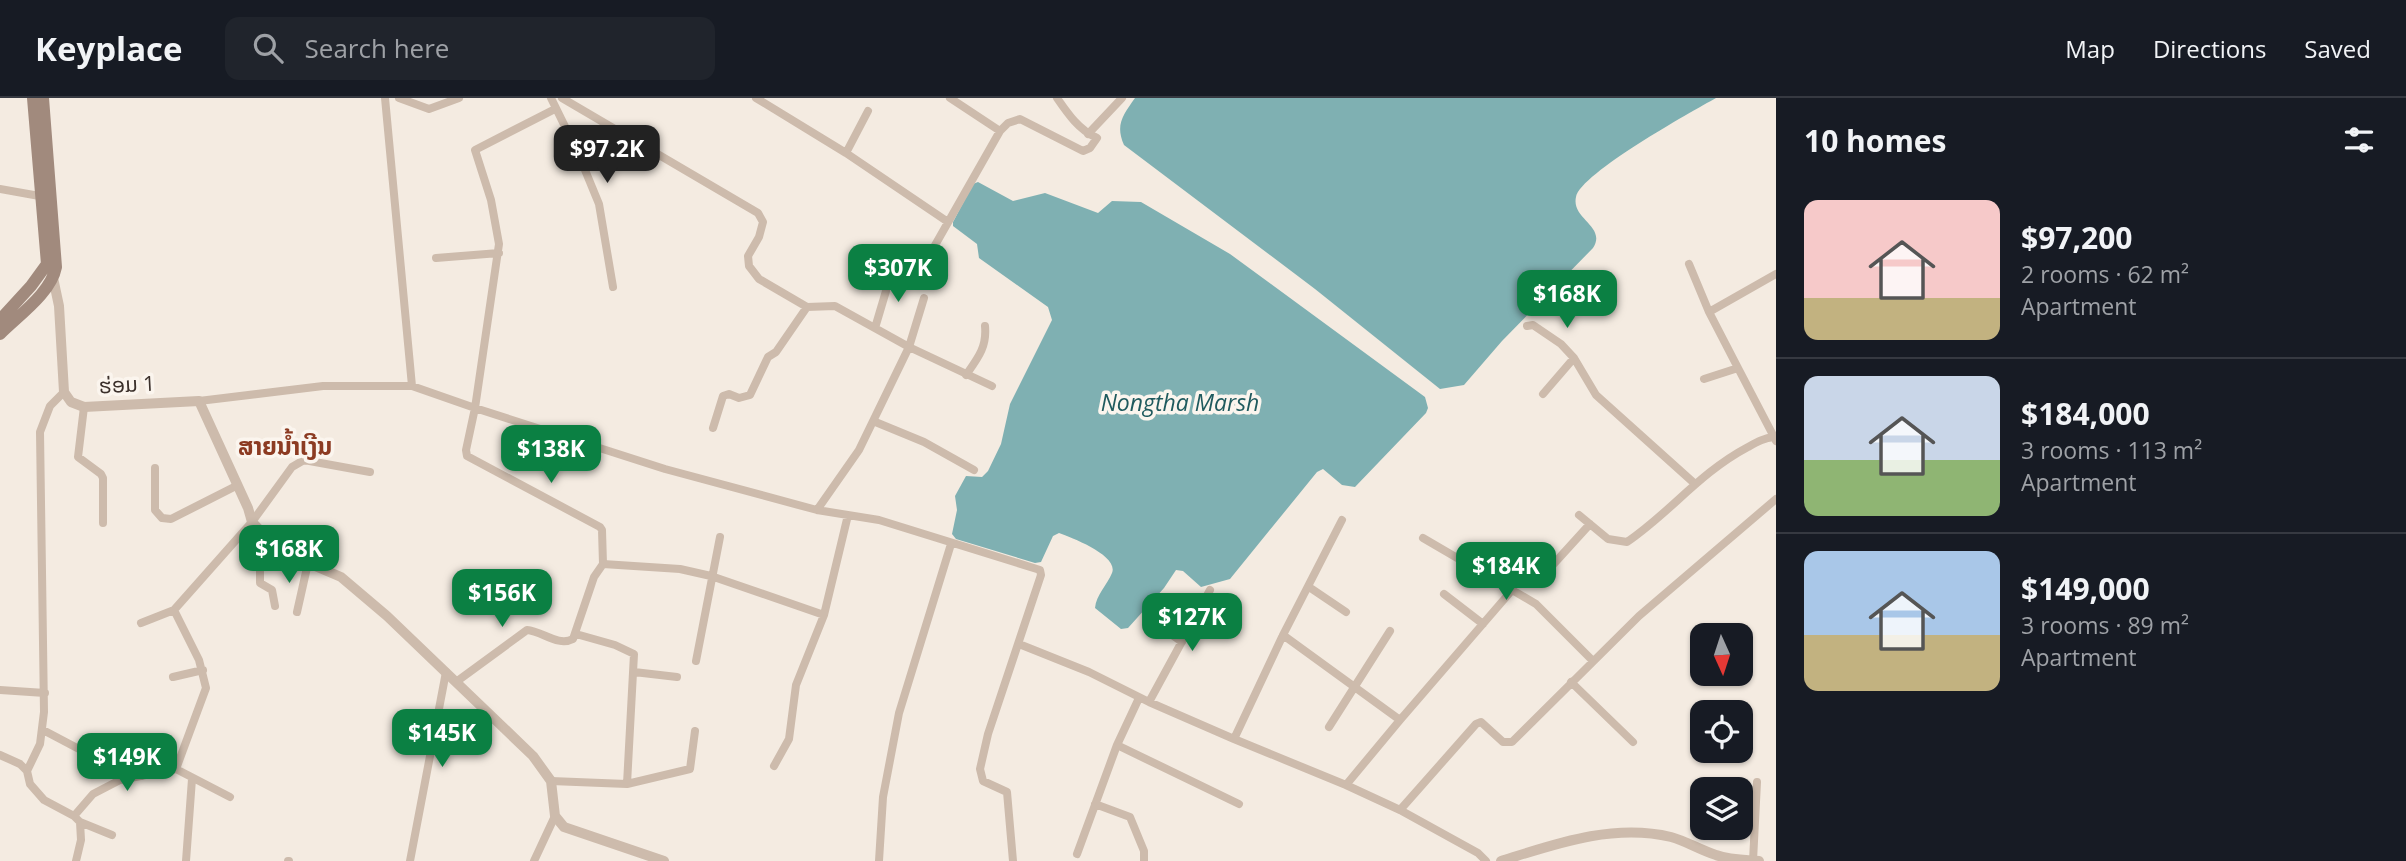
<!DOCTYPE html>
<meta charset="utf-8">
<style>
body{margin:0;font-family:"Open Sans","Noto Sans Lao",sans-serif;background:#20242c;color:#f1f3f6;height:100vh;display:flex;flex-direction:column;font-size:26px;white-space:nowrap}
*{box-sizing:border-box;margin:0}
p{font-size:23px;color:#9ea1a6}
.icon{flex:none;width:38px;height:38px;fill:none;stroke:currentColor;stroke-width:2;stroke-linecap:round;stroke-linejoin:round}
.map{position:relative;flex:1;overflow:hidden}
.details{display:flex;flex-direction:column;background:#171b24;width:630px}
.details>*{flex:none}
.needle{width:46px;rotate:177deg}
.buttons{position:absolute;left:1690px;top:525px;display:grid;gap:14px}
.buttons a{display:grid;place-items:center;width:63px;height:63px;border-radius:14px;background:#171b24;box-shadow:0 2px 5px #0004;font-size:35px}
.price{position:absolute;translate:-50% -60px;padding:0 16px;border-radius:14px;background:#0b8043;color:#fff;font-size:23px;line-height:46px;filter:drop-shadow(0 2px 4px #0008)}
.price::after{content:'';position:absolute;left:50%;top:42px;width:21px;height:16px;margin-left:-10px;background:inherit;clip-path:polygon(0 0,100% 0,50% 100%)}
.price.selected{background:#222;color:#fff}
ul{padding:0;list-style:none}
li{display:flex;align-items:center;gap:21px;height:175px;padding:0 28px}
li+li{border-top:2px solid #363941}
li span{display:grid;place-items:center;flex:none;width:196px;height:140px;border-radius:14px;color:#555}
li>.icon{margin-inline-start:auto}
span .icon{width:84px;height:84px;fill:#fffc;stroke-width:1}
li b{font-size:30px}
h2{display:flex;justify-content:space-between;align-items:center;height:84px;padding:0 28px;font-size:30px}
header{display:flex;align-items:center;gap:42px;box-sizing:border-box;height:98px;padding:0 35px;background:#171b24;border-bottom:2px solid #363941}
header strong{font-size:33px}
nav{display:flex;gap:38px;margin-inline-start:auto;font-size:24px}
.search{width:490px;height:63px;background:#20242c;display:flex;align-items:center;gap:18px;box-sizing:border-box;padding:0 24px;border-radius:14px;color:#9ea1a6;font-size:26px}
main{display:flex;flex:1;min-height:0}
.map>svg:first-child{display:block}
</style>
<header>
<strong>Keyplace</strong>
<div class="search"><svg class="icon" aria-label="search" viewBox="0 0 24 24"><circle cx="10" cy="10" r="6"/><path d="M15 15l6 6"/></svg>Search here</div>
<nav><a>Map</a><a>Directions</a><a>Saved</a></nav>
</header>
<main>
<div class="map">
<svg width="1776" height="763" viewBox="0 0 1776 763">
<rect width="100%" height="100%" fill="#f4ebe1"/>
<path fill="#7fb0b2" d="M 1135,0 L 1716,0 C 1691,14 1581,75 1576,99 C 1571,121 1607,128 1593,150 L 1502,243 L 1464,287 L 1440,291 L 1315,191 L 1124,47 C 1115,27 1123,17 1135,0 Z
M 978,84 L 1013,103 L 1045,95 L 1098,115 L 1112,103 L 1141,104 L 1230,156 L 1425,299 L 1428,310 L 1426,315 L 1355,389 L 1342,387 L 1323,371 L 1317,374 L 1230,481 L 1201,489 L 1183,473 L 1176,472 L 1164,490 L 1128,530 L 1121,531 L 1095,510 C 1096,497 1107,487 1112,475 C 1119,458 1073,440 1059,435 L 1053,438 L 1041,464 L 1035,465 L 956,441 L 952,436 L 957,412 L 955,398 L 966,378 L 982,379 L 988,373 L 1001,346 L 1010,306 L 1052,222 L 1048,209 L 979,160 L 977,146 L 953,128 L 953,124 L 973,86 Z"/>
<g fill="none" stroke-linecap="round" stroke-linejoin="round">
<path stroke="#cdbbac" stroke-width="8" d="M 385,0 L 412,288
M 399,0 L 429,11 L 459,0
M 551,0 L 578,55 L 599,106 L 613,189
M 562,0 L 758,115 L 763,124 L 759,139 L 748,158 L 749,168 L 759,181 L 807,209 L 835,208 L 909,249 L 992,288
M 756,0 L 846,55 L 948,124
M 950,0 L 1000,33
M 1088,36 L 1122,0
M 846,55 L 868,13
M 0,91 L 45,99
M 934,149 L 1000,33 L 1008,25 L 1020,21 L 1083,53 L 1090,50 L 1097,40 C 1079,32 1068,16 1057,0
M 436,160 L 499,155
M 1689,166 L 1709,214 L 1738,270
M 1709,214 L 1776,176
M 1527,228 L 1533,227 L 1561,246 L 1574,260 L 1596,297 L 1694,385
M 875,230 L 886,193 L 884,179
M 966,277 C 978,260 987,249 985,228
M 1704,281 L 1738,270 L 1774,339
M 64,294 L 50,308 L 40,334 L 44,614 L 40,646 L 27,673 L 30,686 L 44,702 L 74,718 L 80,724 L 112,737
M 1543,296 L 1574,260
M 199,303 L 323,288 L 412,288 L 475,310 L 665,371 L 817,412 L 879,422 L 1040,472 L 1041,477 L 988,636 L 980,671 L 983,683 L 1007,694 L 1013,763
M 84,309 L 78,359 L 101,376 L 103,380 L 103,425
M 873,323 L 924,344 L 974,372
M 713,330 L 723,298 L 729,296 L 739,300 L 750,297 L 768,259 L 776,254 L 807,209
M 155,370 L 155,412 L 162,420 L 171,421 L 238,387
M 817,412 L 859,352 L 909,249 L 924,200
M 1579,417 L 1608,441 L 1627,444 C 1671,414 1699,375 1748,349 C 1757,344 1764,340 1774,339 L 1776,343
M 1423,440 L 1536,506 L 1593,563
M 268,441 L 260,453 L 260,485 L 272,492 L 275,508
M 603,466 L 680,471 L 711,478 L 824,517
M 1550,470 L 1590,426
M 1309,489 L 1346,514
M 1444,496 L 1483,526
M 174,512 L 199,562 L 206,590 L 176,671
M 297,514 L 308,465
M 1147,519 L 1182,544
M 141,525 L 174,512 L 252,424 L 292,369 L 304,362 L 370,374
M 576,536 L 615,547 L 634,556 L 627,686
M 1283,537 L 1400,622
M 1019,546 L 1089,574 L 1149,604 L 1234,641 L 1346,687 L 1400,712 L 1478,755 L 1486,763
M 696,563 L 720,439
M 634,574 L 677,579
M 173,579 L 203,572
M 456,584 L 527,532 C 542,533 558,549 573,541 L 594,479 L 603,466 L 602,432 L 600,429 L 467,358 L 466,352 L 475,310 L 499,146 L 491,102 L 475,52 L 555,11
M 1571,584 L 1633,644
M 0,592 L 45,595
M 1149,604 L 1210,492
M 1329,629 L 1390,533
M 43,632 L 79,651
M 1234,641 L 1283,537 L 1342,422
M 136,644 L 142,678
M 1117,647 L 1239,706
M 0,657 L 20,666 L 27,673
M 774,668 L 789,641 L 796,587 L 824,517 L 848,417
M 551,683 L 627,686 L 690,671 L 695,633
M 1346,687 L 1400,622 L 1513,491
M 1095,706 L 1130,719 L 1144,753 L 1144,763
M 1400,712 L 1476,626 L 1481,624 L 1503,644 L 1512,644 L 1639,518 L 1776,401
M 74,718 L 93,696 L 120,682 L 176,671 L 230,699
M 1077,756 L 1117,647 L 1139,600
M 76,763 L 81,742 L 80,724
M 186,763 L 192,681
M 288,763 L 289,763
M 410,763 L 446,574
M 534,763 L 555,718
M 879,763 L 883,699 L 899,615 L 951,446
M 1753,763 L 1757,684"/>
<path stroke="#cdbbac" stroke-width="10" d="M 52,175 L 59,208 L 64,294 L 71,304 L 84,309 L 199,303 L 248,410 L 252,424 L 268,441 L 308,465 L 341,479 L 387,518 L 533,658 L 551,683 L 555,718 L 564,729 L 664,763
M 1501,763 C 1555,746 1613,725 1671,739 C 1686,743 1700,752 1716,757 C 1729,762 1745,762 1759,763"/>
<path stroke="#a18a7d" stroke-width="12" d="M 0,222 L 31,188 L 47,166 L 33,0
M 0,236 C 19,217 51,195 56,169 L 43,0"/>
</g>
<g text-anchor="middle" stroke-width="7" stroke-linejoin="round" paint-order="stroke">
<g font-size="21" fill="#3b302b" stroke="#fbf5ee">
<text transform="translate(127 287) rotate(-3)" y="7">ຮ່ອມ 1</text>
</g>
<g font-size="23" font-style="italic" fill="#1f5a5e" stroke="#fbf5ee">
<text x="1180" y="313">Nongtha Marsh</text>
</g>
<g font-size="24" font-weight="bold" fill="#8c3b22" stroke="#fbf5ee">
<text x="285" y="357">ສາຍນ້ຳເງີນ</text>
</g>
</g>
</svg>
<div class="buttons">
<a><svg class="needle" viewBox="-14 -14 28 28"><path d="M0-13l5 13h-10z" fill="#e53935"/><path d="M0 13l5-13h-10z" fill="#9ea1a6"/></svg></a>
<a><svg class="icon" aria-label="locate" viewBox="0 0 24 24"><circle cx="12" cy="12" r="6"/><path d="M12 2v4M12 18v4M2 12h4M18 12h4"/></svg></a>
<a><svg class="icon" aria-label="layers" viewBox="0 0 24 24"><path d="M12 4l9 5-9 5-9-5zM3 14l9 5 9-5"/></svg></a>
</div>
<b class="price selected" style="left:607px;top:87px">$97.2K</b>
<b class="price" style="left:898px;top:206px">$307K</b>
<b class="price" style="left:1567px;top:232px">$168K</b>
<b class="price" style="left:551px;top:387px">$138K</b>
<b class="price" style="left:289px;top:487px">$168K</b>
<b class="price" style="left:1506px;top:504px">$184K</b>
<b class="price" style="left:502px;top:531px">$156K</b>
<b class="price" style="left:1192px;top:555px">$127K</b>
<b class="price" style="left:442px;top:671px">$145K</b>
<b class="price" style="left:127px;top:695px">$149K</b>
</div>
<section class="details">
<h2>10 homes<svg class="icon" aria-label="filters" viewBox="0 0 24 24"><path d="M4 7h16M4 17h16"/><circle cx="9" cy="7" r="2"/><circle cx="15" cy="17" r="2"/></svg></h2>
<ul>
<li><span style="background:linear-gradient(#f6c9c9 70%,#c2b280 0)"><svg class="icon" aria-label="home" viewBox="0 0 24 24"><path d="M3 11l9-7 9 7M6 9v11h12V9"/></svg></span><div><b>$97,200</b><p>2 rooms · 62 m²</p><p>Apartment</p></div></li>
<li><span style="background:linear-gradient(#c9d6e8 60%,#8fb573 0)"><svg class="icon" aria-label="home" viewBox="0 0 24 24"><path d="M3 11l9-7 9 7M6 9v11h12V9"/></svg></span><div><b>$184,000</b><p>3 rooms · 113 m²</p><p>Apartment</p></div></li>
<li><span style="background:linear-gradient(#a9c7e8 60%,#c2b280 0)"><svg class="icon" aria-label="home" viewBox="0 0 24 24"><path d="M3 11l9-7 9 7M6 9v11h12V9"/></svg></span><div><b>$149,000</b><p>3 rooms · 89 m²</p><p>Apartment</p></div></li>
</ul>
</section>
</main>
